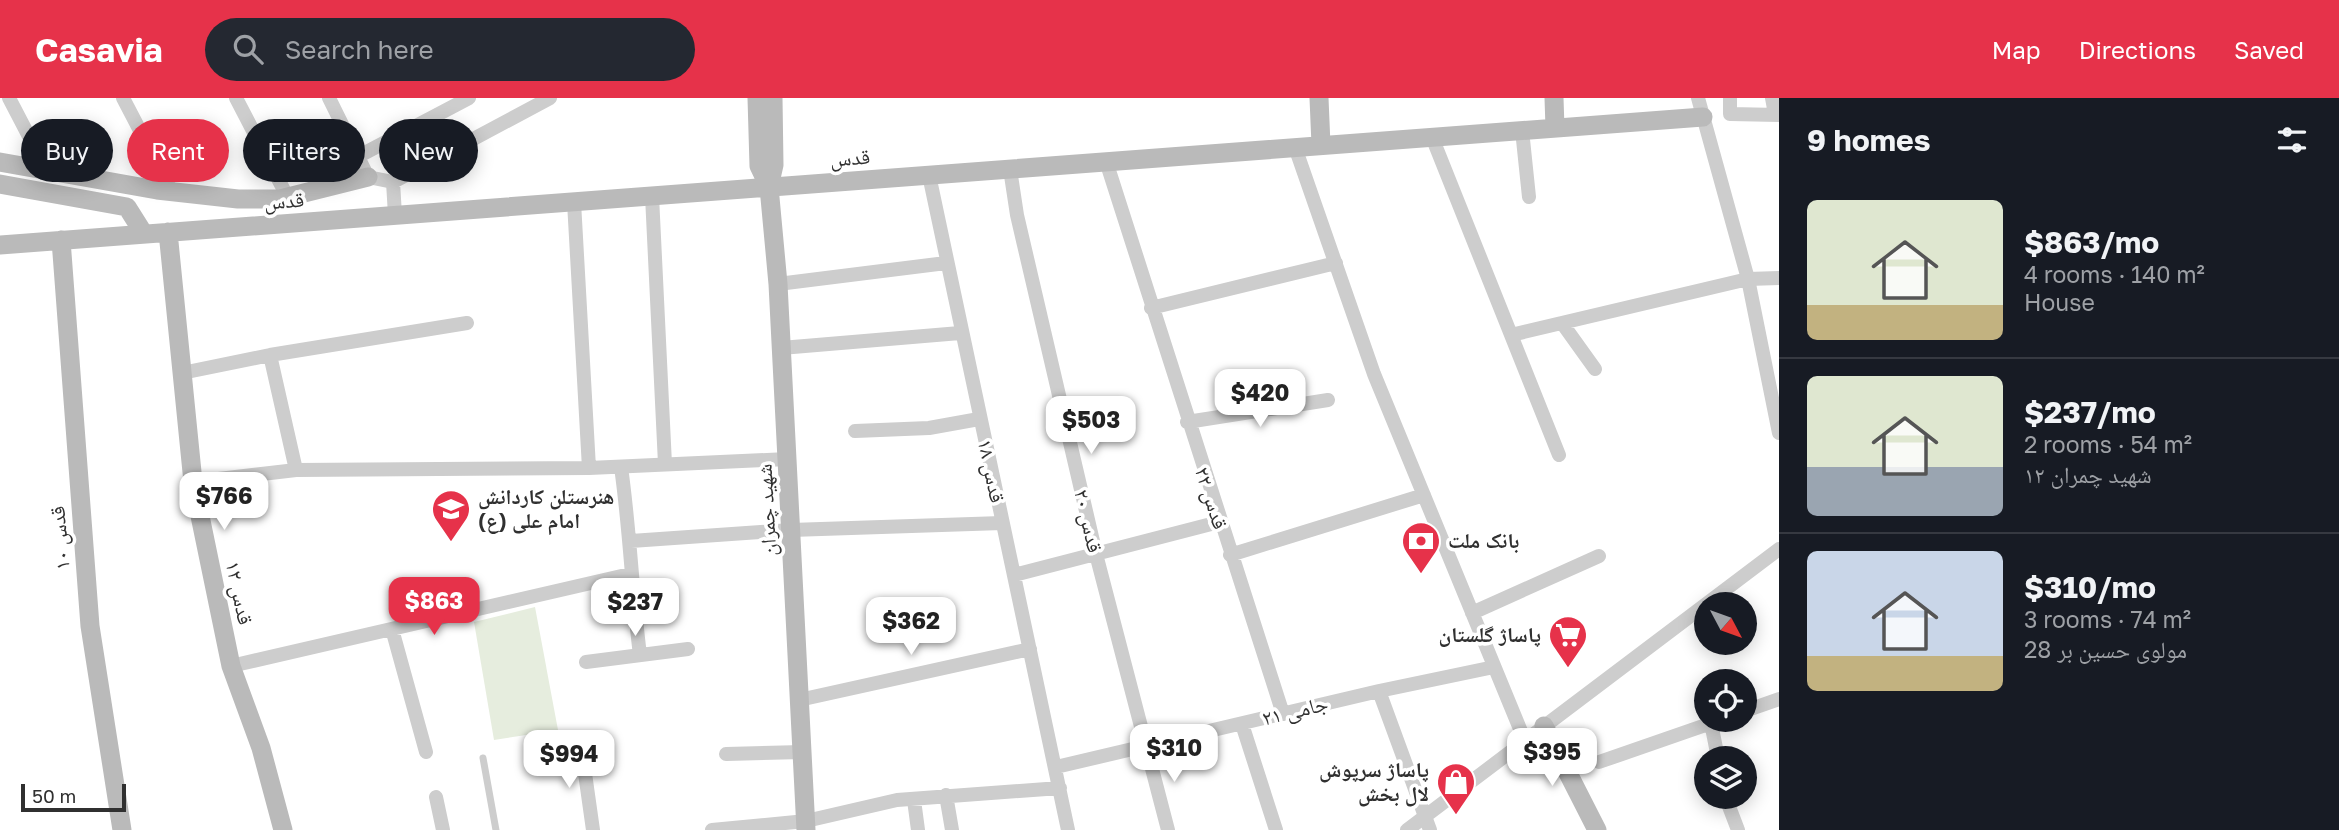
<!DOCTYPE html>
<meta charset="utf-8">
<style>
body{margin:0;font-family:"Golos Text","Noto Naskh Arabic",sans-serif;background:#242831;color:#f1f3f6;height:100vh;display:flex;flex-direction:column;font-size:26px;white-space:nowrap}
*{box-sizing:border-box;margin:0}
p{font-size:23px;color:#9ea1a6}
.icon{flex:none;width:38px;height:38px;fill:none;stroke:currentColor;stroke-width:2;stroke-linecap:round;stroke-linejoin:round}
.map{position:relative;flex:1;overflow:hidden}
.sheet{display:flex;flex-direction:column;background:#171b24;width:560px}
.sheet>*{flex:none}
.top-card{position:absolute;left:21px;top:21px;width:665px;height:63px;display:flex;gap:14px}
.needle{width:46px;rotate:131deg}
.buttons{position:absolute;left:1694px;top:494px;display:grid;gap:14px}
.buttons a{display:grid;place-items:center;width:63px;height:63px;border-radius:50%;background:#171b24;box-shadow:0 4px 18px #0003;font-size:35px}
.scale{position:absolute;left:21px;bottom:18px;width:105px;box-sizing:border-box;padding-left:7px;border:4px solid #303030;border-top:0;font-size:19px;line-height:24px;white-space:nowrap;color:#303030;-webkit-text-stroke:5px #fff;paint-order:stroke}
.price{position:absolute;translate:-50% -60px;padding:0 16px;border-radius:14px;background:#fff;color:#222;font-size:23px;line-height:46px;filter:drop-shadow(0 2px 4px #0008)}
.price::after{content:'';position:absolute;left:50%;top:42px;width:21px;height:16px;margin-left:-10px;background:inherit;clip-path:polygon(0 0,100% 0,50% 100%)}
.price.current{background:#e6324a;color:#fff}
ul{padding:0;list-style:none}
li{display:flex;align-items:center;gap:21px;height:175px;padding:0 28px}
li+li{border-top:2px solid #363941}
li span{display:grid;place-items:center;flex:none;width:196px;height:140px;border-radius:10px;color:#555}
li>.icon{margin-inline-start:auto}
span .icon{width:84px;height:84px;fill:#fffc;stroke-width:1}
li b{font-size:30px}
h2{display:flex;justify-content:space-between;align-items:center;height:84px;padding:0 28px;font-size:30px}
.chip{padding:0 24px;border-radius:32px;background:#171b24;box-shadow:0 4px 18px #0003;font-size:24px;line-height:63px}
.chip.current{background:#e6324a;color:#fff}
header{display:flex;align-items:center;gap:42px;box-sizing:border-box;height:98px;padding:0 35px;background:#e6324a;color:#fff}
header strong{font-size:33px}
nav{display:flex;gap:38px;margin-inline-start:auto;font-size:24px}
.search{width:490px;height:63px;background:#242831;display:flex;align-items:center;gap:18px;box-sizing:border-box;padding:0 24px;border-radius:38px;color:#9ea1a6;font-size:26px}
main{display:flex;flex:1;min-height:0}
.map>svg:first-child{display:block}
</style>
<header>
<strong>Casavia</strong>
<div class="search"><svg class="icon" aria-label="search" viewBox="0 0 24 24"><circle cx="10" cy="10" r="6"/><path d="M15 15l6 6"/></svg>Search here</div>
<nav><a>Map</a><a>Directions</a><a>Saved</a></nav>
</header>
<main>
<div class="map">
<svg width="1779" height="732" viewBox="0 0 1779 732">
<rect width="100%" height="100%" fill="#fff"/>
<path fill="#e6edde" d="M 535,509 L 558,632 L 494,642 L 474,524 Z"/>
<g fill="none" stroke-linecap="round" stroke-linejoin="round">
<path stroke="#cdcdcd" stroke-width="7" d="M 483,660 L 496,732"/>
<path stroke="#cdcdcd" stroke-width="14" d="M 9,0 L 47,73
M 123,0 L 172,94
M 236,0 L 288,100
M 329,0 L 368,79 L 393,84
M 1698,0 L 1748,181 L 1779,335
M 1730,0 L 1730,16 L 1779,17
M 1772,0 L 1775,16
M 1522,32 L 1529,99
M 1432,39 L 1559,357
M 1295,49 L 1374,276 L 1525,643
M 359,58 L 469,0
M 1106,63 L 1283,616
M 1010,71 L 1017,117 L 1096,456 L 1168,732
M 929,77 L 1068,732
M 652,98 L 665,366
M 574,104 L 589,370
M 395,117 L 393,84 L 550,0
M 778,186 L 946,165
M 1151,210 L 1336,165
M 1562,225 L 1595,271
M 1511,237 L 1748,181 L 1779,180
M 781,250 L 960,235
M 270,257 L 296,372
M 182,275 L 270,257 L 467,225
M 1187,324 L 1328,302
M 855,333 L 929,330 L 979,321
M 621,369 C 630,432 632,494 640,557
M 193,384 L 296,372 L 589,370 L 787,361
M 631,443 L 791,432 L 1002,425
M 1230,457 L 1424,397
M 1014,477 L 1219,424
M 1472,515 L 1599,458
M 392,531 L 426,654
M 586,564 L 688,551
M 231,568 L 630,476
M 1379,593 L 1430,732
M 799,602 L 1030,551
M 1745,613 L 1779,601
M 1711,625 L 1718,660
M 1242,626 L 1276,732
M 581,647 L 593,732
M 726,656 L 802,654
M 1599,664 L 1723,621
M 1056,669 L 1379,593 L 1494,569
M 946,697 L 952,732
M 1725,698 L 1738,732
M 436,699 L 443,732
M 914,702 L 918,732
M 712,732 L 806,723 L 897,702 L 1060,690
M 1407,732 L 1779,451"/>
<path stroke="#bababa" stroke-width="19" d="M 757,0 L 759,68 L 769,89
M 773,0 L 774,67 L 769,89 L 778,186 L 806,732
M 1319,0 L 1321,47
M 1554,0 L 1555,30
M 0,64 L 157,92 L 238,101 L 280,101 L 368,79
M 0,86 L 127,109 L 144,136
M 168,134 L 193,384 L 231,568 L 261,650 L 283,732
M 61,142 L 90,528 L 122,732
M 0,147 L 1703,19
M 1544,628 L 1597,732"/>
</g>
<defs>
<symbol id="school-pin" viewBox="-11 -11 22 30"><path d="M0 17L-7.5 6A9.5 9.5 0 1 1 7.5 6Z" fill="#e6324a" stroke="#fff"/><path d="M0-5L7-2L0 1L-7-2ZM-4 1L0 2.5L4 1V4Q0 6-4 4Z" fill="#fff"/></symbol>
<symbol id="bank-pin" viewBox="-11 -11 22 30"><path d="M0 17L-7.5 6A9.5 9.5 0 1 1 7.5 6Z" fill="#e6324a" stroke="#fff"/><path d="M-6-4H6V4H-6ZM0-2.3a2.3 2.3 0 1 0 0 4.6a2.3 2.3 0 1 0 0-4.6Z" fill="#fff"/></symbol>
<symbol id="supermarket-pin" viewBox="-11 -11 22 30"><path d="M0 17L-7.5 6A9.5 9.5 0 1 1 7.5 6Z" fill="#e6324a" stroke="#fff"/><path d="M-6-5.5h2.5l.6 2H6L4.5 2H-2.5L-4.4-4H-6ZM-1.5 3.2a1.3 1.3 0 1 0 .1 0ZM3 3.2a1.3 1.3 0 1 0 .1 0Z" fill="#fff"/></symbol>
<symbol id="shop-pin" viewBox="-11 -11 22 30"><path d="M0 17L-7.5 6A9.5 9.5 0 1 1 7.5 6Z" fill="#e6324a" stroke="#fff"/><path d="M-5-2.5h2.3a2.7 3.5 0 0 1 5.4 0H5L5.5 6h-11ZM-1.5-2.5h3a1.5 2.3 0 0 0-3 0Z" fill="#fff"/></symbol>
</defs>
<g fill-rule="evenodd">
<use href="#school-pin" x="429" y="389" width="44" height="60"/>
<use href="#bank-pin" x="1399" y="421" width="44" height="60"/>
<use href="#supermarket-pin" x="1546" y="515" width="44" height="60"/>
<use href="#shop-pin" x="1434" y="662" width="44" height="60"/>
</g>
<g text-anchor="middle" stroke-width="7" stroke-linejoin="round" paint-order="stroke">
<g font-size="21" fill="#303030" stroke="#fff">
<text transform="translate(850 60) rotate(-4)" y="7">قدس</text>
<text transform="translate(284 103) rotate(-4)" y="7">قدس</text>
<text transform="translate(991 373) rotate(78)" y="7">قدس ۱۸</text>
<text transform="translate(1211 400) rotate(72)" y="7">قدس ۲۲</text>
<text transform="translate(767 412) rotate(-93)" y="7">شهید چمران</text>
<text transform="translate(1088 423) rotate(77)" y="7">قدس ۲۰</text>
<text transform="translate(60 440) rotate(-95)" y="7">قدس ۱۰</text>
<text transform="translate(239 495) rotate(78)" y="7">قدس ۱۲</text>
<text transform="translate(1295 613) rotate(-14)" y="7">جامی ۲۱</text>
</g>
<g font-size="21" font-weight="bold" fill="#303030" stroke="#fff" text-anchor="start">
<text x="478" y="406">هنرستلن کاردانش<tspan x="478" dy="24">امام علی (ع)</tspan></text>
<text x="1448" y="450">بانک ملت</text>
<text x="1541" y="544" text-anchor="end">پاساژ گلستان</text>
<text x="1429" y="679" text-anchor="end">پاساژ سرپوش<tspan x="1429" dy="24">لال بخش</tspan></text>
</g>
</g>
</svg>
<div class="buttons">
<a><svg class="needle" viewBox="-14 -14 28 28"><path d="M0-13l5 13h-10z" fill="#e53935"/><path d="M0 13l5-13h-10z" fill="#9ea1a6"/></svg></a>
<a><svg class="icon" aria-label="locate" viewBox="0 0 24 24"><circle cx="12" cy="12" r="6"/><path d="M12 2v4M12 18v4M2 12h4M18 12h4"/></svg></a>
<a><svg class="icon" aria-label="layers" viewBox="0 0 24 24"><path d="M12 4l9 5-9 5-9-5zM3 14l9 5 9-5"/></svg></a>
</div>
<div class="scale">50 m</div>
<b class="price" style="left:1260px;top:331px">$420</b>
<b class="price" style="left:1091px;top:358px">$503</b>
<b class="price" style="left:224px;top:434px">$766</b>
<b class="price current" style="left:434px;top:539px">$863</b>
<b class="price" style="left:635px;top:540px">$237</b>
<b class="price" style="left:911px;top:559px">$362</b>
<b class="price" style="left:1174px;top:686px">$310</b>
<b class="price" style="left:1552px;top:690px">$395</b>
<b class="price" style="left:569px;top:692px">$994</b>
<div class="top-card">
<a class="chip">Buy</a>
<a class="chip current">Rent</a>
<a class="chip">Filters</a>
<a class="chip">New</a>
</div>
</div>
<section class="sheet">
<h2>9 homes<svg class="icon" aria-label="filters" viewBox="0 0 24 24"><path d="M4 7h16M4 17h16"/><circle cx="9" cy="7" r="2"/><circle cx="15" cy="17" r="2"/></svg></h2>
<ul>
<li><span style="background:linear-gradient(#dfe7d0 75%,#c2b280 0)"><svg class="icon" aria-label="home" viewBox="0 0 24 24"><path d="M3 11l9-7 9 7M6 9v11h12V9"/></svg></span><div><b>$863/mo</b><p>4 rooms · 140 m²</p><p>House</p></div></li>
<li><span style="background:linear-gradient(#dfe7d0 65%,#9aa5b1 0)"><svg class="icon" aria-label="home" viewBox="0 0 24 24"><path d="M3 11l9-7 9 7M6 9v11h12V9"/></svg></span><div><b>$237/mo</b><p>2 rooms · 54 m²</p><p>شهید چمران ۱۲</p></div></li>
<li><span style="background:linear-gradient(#c9d6e8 75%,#c2b280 0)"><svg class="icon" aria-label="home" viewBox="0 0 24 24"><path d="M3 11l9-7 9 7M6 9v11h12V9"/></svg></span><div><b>$310/mo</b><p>3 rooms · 74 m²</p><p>مولوی حسین بر 28</p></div></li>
</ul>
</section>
</main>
